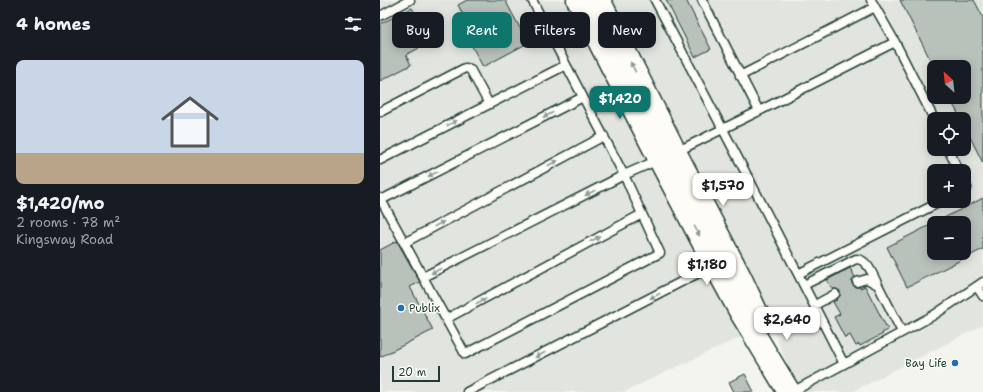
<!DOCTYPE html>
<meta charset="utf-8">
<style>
body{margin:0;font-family:"Shantell Sans",sans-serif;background:#242831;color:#f1f3f6;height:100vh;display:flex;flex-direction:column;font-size:15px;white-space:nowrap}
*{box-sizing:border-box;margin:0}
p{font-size:13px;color:#9ea1a6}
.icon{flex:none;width:22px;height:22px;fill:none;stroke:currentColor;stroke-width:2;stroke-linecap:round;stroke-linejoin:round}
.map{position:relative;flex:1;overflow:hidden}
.sheet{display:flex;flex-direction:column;background:#171b24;width:380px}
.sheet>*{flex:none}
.guide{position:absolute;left:12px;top:12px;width:380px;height:36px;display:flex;gap:8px}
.needle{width:26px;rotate:333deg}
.controls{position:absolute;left:547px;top:60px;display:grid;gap:8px}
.controls a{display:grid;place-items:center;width:44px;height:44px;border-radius:8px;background:#171b24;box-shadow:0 2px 10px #0003;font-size:20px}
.scale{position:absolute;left:12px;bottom:10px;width:48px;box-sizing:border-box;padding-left:4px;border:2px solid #1f3d34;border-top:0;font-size:11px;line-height:14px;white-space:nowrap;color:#1f3d34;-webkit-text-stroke:3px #fdfcf7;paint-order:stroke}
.price{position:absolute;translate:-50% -34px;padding:0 9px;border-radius:8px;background:#fff;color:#222;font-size:13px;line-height:26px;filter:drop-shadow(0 1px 2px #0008)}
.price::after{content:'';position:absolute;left:50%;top:24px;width:12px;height:9px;margin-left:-6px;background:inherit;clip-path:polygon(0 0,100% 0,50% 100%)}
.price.on{background:#0f766e;color:#fff}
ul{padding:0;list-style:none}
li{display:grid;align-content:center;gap:8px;height:212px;padding:0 16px}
li span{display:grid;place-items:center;height:124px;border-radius:8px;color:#555}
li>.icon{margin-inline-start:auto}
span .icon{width:72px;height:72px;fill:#fffc;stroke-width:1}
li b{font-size:17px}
h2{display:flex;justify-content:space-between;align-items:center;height:48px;padding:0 16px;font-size:17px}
.chip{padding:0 14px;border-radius:8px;background:#171b24;box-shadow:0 2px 10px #0003;font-size:14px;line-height:36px}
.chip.on{background:#0f766e;color:#fff}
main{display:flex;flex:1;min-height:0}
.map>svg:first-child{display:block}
</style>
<main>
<section class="sheet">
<h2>4 homes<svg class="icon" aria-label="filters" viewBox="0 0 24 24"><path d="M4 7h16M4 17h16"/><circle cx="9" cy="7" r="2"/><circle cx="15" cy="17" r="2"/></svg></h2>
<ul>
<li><span style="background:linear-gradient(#c9d6e8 75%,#b9a48a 0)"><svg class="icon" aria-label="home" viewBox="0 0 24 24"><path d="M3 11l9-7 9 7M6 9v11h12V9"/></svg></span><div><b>$1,420/mo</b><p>2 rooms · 78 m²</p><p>Kingsway Road</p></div></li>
</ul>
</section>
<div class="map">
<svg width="603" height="392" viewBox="0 0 603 392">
<rect width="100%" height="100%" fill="#f4f4ef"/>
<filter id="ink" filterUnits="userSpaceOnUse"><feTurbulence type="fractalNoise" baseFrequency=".025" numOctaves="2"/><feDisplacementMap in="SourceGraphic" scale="8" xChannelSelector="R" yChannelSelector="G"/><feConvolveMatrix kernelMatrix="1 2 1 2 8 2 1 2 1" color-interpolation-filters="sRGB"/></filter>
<g filter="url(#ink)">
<path fill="#e2e5df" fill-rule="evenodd" d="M 0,0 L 189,0 L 365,335 L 244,392 L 0,392 Z
M 228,0 L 603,0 L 603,325 L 472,392 L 419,392 L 377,292 ZM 554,67 L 584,67 L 584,97 L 554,97 ZM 554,119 L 584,119 L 584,149 L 554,149 ZM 554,171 L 584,171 L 584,201 L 554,201 ZM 554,223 L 584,223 L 584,253 L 554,253 Z"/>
<path fill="#b9c1bb" stroke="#1f3d34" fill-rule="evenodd" d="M 87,0 L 125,0 L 148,43 L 103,67 L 78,20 L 84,17 L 78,5 Z
M 286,0 L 306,0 L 331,49 L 315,57 Z
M 520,0 L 594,0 L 603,17 L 603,163 L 584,125 L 584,119 L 581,119 L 569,97 L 584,97 L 584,67 L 554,67 Z
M 32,8 L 48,35 L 35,41 L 39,48 L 26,55 L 31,65 L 0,81 L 0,24 Z
M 603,198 L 603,249 L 527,287 L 507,247 ZM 554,223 L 584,223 L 584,253 L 554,253 Z
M 17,241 L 40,282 L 30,287 L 53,330 L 0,357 L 0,250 Z
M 470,268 L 475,277 L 472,281 L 472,284 L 476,287 L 480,287 L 480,288 L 485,286 L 508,330 L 502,333 L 503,334 L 480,346 L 479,344 L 476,346 L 470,335 L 465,338 L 454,317 L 460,314 L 453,302 L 457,300 L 457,299 L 460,296 L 460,291 L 457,289 L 452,289 L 447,280 Z
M 365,374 L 374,392 L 354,392 L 349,382 Z"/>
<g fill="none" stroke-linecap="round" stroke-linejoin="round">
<defs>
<path id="lane" d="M 275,0 L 381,202 L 418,274 L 562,201
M 322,0 L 379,111
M 491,0 L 515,42
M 0,16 L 30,0
M 360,76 L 495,7
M 0,112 L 85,68 L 90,69 L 109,104
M 568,149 L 579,171
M 296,152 L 379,111 L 515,42 L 554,119
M 0,160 L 186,65
M 584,181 L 587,188 L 584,190
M 0,198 L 85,354 L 280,253 L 244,175 L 278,160
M 1,200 L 203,97
M 24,243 L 224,136
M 43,277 L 244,175 L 152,0
M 477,282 L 480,281 L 487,279 L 498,285 L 522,332
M 424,285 L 476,259 C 488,259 493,276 498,285
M 597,287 L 603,296
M 435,305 L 455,294
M 66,319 L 262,214
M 464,364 L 554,315 L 603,282
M 87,392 L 334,265
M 412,392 L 464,364 L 418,274"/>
<path id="secondary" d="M 198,0 L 280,160 L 335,265 L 360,311 L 409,392
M 219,0 L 295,152 L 360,277 L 381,322"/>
</defs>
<use href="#lane" stroke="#1f3d34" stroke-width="11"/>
<use href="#secondary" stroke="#1f3d34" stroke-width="25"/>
<use href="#lane" stroke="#fdfcf7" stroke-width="8"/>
<use href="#secondary" stroke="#fdfcf7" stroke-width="22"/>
</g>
<defs><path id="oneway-solid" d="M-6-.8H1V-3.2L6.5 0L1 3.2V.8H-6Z"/></defs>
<g fill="#8e9c96">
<use href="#oneway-solid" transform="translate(253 67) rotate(-117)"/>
<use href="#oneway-solid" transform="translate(168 115) rotate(153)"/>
<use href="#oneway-solid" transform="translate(72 123) rotate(-27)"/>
<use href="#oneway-solid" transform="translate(173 163) rotate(-28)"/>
<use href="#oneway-solid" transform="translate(53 174) rotate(153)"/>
<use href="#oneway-solid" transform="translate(210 193) rotate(153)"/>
<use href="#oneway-solid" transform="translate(59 224) rotate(-28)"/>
<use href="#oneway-solid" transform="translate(317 231) rotate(62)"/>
<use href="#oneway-solid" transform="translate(215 239) rotate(-28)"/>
<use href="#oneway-solid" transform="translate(56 271) rotate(153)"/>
<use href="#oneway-solid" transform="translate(275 296) rotate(153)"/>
<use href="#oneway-solid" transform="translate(101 301) rotate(-28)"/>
<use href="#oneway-solid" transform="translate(160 355) rotate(153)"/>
</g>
</g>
<g fill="#1f6fb2" stroke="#fdfcf7" stroke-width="1.5">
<circle cx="21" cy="308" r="4"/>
<circle cx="575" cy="363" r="4"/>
</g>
<g text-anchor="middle" stroke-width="3" stroke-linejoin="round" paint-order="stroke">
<g font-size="11" fill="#1f3d34" stroke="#fdfcf7" text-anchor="start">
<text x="29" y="312">Publix</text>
<text x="567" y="367" text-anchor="end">Bay Life</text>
</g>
</g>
</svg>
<div class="controls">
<a><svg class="needle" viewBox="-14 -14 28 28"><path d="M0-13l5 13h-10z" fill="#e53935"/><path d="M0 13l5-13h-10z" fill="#9ea1a6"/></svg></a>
<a><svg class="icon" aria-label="locate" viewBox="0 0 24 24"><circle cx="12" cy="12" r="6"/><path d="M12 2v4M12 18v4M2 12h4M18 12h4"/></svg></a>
<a>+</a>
<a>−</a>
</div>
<div class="scale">20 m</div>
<b class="price on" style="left:240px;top:120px">$1,420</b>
<b class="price" style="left:343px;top:207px">$1,570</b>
<b class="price" style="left:327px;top:286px">$1,180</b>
<b class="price" style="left:407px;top:341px">$2,640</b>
<div class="guide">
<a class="chip">Buy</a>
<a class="chip on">Rent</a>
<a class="chip">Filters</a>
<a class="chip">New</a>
</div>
</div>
</main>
